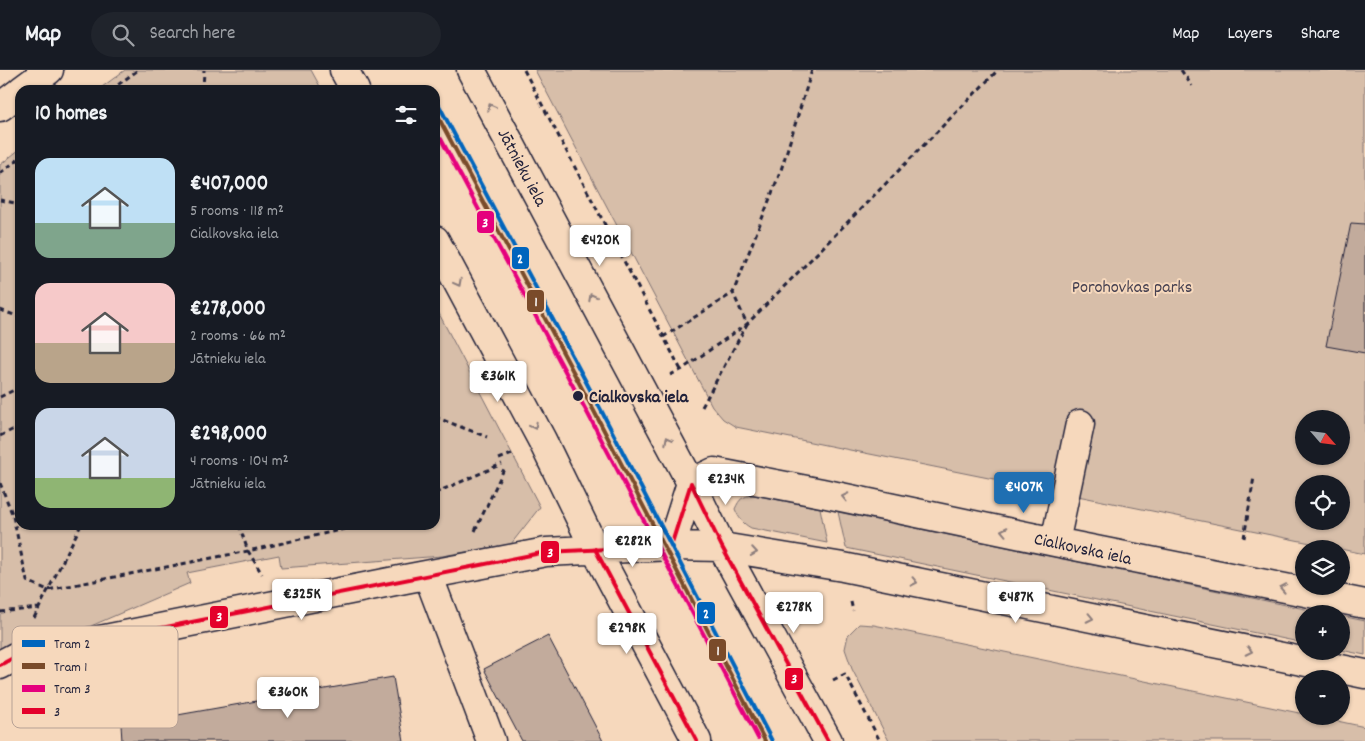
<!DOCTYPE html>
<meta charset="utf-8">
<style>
body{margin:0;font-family:Dekko,sans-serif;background:#20242c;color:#f1f3f6;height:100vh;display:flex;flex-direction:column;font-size:19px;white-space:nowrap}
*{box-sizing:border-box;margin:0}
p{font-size:16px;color:#9ea1a6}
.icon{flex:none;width:28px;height:28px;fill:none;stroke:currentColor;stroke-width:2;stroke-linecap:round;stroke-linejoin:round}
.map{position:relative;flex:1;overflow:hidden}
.details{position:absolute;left:15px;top:15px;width:425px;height:445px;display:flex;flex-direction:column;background:#171b24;border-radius:15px;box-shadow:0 1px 4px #0004}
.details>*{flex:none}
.needle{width:32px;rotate:118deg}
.tools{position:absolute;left:1295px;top:340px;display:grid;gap:10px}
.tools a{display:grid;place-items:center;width:55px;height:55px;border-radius:50%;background:#171b24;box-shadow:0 1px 4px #0004;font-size:25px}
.price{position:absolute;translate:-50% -42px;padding:0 11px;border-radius:5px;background:#fff;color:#222;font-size:16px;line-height:32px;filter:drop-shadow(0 1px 2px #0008)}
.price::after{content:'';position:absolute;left:50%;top:30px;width:15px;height:11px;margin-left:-8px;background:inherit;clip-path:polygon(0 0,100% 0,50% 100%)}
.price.current{background:#1f6fb2;color:#fff}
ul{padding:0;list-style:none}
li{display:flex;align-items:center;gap:15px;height:125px;padding:0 20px}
li span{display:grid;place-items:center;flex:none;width:140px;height:100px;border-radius:15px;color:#555}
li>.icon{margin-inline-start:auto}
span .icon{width:60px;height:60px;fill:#fffc;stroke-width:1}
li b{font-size:21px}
h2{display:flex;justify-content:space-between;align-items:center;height:60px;padding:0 20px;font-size:21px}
header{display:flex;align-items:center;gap:30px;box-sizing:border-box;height:70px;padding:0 25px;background:#171b24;border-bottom:1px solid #363941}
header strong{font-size:24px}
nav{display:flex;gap:28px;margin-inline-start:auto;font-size:18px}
.search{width:350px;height:45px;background:#20242c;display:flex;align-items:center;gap:12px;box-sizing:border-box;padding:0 18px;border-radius:28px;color:#9ea1a6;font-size:19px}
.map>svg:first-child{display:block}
</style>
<header>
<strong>Map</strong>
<div class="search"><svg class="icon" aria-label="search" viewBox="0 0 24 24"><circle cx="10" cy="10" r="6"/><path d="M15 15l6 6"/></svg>Search here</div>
<nav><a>Map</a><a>Layers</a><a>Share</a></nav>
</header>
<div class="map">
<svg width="1365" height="671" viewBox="0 0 1365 671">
<rect width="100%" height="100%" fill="#f6d8bc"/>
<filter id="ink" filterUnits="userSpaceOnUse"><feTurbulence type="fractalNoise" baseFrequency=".02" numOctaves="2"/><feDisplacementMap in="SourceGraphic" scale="10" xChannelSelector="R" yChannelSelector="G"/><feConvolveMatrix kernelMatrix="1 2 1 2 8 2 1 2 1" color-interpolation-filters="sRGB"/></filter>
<g filter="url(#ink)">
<path fill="#d7bea9" stroke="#7c7072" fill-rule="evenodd" d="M 125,0 L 311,0 L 322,20 L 98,20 Z
M 535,0 L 1365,0 L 1365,484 L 736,357 L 723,349 L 712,336 ZM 1304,349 L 1341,349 L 1341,386 L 1304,386 ZM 1304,414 L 1341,414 L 1341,451 L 1304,451 Z
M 20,79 L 20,455 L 435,455 L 435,236 L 540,437 L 511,474 L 442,486 L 281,498 L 279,485 L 187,503 L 190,513 L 91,556 L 41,570 L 0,587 L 0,95 Z
M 753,425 L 820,438 L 827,473 L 751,458 C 742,453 739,448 735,439 C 740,428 742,427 753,425 Z
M 838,442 L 1329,544 L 1304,544 L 1304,573 L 846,478 Z
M 1341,546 L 1365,551 L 1365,585 L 1341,580 Z
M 859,554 L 874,555 L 1304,644 L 1304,646 L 1314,646 L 1365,657 L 1365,671 L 889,671 L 852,599 L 845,579 L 848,565 Z"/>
<path fill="#c2ab9c" stroke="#22223b" d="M 1351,153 L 1365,154 L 1365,283 L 1326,276 Z
M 548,566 L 603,671 L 522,671 L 484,599 Z
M 393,607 L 404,671 L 122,671 L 121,655 Z"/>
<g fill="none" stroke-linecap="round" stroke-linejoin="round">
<defs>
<path id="minor" d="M 344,0 L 355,20
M 471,0 L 691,413 L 722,477 L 828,671
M 22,20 L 49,0
M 0,37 L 20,22
M 435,170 L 542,370 L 595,479 L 697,671
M 1055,472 L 1080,354
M 671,476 L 691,413 L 714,402 L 822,423 L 1055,472 L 1365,534
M 428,505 L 491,671
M 0,595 L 15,587 L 405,509 L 546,482 L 671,476 L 722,477 L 843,497 L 1365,604"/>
</defs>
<use href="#minor" stroke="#22223b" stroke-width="31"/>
<path stroke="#22223b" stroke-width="3" stroke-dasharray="5 4" stroke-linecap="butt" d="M 524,0 L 681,300
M 1181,0 L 1192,16
M 111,20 L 138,0
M 203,20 L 204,0
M 0,103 L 20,88
M 0,130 L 20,134
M 0,240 L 20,247
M 663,267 L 733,223
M 670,305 L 681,300 L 747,254 L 998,0
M 0,327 L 20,317
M 702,337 L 747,254 L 733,223 L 781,100 L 812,0
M 435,347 L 487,367
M 0,366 L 20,356
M 499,389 L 512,384
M 0,413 L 13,446 L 27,511 L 48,520 L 248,481 L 362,455
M 435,423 L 502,394
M 239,455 L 248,481 L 262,504
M 475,461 L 504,399
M 1244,468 L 1254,407
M 851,532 L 853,541
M 0,542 L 39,538
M 34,548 L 81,455
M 833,610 L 845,604 L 880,671"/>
<use href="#minor" stroke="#f6d8bc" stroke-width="28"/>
<defs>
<path id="bus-1" d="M 691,413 L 722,477 L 828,671
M 595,479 L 697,671
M 0,595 L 15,587 L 546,482 L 671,476 L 691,413"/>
</defs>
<use href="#bus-1" stroke="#f6d8bc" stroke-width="8"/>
<use href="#bus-1" stroke="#e4002b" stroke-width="4"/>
<defs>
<path id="tram-1" d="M 435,28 L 601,340 L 772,671"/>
<path id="tram-2" d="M 435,41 L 595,343 L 765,671"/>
<path id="tram-3" d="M 441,69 L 589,346 L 758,668"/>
</defs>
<use href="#tram-1" stroke="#f6d8bc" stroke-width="8"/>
<use href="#tram-2" stroke="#f6d8bc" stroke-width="8"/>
<use href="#tram-3" stroke="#f6d8bc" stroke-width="8"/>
<use href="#tram-1" stroke="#0065bd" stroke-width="4"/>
<use href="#tram-2" stroke="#7a4b2a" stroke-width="4"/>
<use href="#tram-3" stroke="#e5007d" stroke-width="4"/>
</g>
<defs><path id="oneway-chevron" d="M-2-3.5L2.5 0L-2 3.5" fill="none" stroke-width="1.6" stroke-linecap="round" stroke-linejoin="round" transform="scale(1.25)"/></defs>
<g stroke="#8c7d7c">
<use href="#oneway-chevron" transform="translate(491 37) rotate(-118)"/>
<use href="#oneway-chevron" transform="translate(458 213) rotate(62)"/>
<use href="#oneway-chevron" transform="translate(592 227) rotate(-118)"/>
<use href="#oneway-chevron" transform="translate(534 356) rotate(62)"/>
<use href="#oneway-chevron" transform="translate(668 370) rotate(-118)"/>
<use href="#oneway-chevron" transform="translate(845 427) rotate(-168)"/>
<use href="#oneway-chevron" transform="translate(1004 461) rotate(-168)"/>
<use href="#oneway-chevron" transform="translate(754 482) rotate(9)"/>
<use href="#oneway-chevron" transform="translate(914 512) rotate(12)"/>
<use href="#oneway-chevron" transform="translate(1283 518) rotate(-169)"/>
<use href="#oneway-chevron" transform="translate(1090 548) rotate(12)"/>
<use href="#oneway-chevron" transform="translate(1249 581) rotate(12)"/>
</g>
</g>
<circle fill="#22223b" stroke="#f6d8bc" stroke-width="2" cx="578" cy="326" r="6"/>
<g text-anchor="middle" stroke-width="4" stroke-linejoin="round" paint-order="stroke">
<g font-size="18" fill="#22223b" stroke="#f6d8bc">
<text transform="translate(523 97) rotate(62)" y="6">Jātnieku iela</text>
<text transform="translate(1083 478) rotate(12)" y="6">Cialkovska iela</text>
</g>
<g font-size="18" fill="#464151" stroke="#f6d8bc">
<text x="1132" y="222">Porohovkas parks</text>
</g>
<g font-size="18" font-weight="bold" fill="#22223b" stroke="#f6d8bc" text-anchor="start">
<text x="589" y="332">Cialkovska iela</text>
</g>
</g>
<rect x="12" y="556" width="166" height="102" rx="8" fill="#f6d8bc" stroke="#b6a195" stroke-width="1"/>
<rect x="22" y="570" width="23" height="7" fill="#0065bd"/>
<rect x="22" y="593" width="23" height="6" fill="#7a4b2a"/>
<rect x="22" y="615" width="23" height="7" fill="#e5007d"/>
<rect x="22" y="638" width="23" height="6" fill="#e4002b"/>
<g font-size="14" fill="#22223b">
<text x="54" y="578">Tram 2</text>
<text x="54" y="601">Tram 1</text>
<text x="54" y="623">Tram 3</text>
<text x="54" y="646">3</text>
</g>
<g stroke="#f6d8bc" stroke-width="2">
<rect x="476" y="140" width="19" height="24" rx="5" fill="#e5007d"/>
<rect x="511" y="176" width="19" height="24" rx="5" fill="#0065bd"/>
<rect x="526" y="219" width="19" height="24" rx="5" fill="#7a4b2a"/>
<rect x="540" y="470" width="20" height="24" rx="5" fill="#e4002b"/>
<rect x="696" y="531" width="20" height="24" rx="5" fill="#0065bd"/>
<rect x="209" y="535" width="20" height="24" rx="5" fill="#e4002b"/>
<rect x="708" y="568" width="19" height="24" rx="5" fill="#7a4b2a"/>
<rect x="784" y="597" width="20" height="24" rx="5" fill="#e4002b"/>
</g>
<g font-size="14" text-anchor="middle" font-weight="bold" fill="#fff">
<text x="485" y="157">3</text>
<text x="520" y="193">2</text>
<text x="536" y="236">1</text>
<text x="550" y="487">3</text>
<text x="706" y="548">2</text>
<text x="219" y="551">3</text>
<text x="718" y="585">1</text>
<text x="794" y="613">3</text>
</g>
</svg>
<div class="tools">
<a><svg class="needle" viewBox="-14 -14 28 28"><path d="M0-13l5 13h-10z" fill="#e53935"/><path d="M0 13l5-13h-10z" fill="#9ea1a6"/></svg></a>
<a><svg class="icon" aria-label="locate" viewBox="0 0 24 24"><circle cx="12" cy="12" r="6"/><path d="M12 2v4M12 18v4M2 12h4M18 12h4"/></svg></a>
<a><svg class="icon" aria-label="layers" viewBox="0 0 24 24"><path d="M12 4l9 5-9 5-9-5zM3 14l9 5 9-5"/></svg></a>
<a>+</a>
<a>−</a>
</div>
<b class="price" style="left:600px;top:197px">€420K</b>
<b class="price" style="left:498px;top:333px">€361K</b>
<b class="price" style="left:726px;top:436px">€234K</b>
<b class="price current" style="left:1024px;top:444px">€407K</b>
<b class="price" style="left:633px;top:498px">€282K</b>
<b class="price" style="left:302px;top:551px">€325K</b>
<b class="price" style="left:1016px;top:554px">€487K</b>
<b class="price" style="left:794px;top:564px">€278K</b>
<b class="price" style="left:627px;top:585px">€298K</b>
<b class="price" style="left:288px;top:649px">€360K</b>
<section class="details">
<h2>10 homes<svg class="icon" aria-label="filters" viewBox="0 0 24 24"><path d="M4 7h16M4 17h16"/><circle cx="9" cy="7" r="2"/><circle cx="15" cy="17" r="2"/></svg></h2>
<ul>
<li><span style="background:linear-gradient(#bfe0f5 65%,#7fa58c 0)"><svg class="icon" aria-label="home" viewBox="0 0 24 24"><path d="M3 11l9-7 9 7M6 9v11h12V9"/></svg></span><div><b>€407,000</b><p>5 rooms · 118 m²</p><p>Cialkovska iela</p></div></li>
<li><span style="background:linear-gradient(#f6c9c9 60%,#b9a48a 0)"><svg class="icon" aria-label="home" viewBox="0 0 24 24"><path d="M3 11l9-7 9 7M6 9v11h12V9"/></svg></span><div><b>€278,000</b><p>2 rooms · 66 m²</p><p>Jātnieku iela</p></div></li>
<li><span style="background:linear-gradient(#c9d6e8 70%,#8fb573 0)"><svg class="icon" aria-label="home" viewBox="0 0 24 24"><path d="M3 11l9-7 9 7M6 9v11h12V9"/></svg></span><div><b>€298,000</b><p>4 rooms · 104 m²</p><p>Jātnieku iela</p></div></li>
</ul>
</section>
</div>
